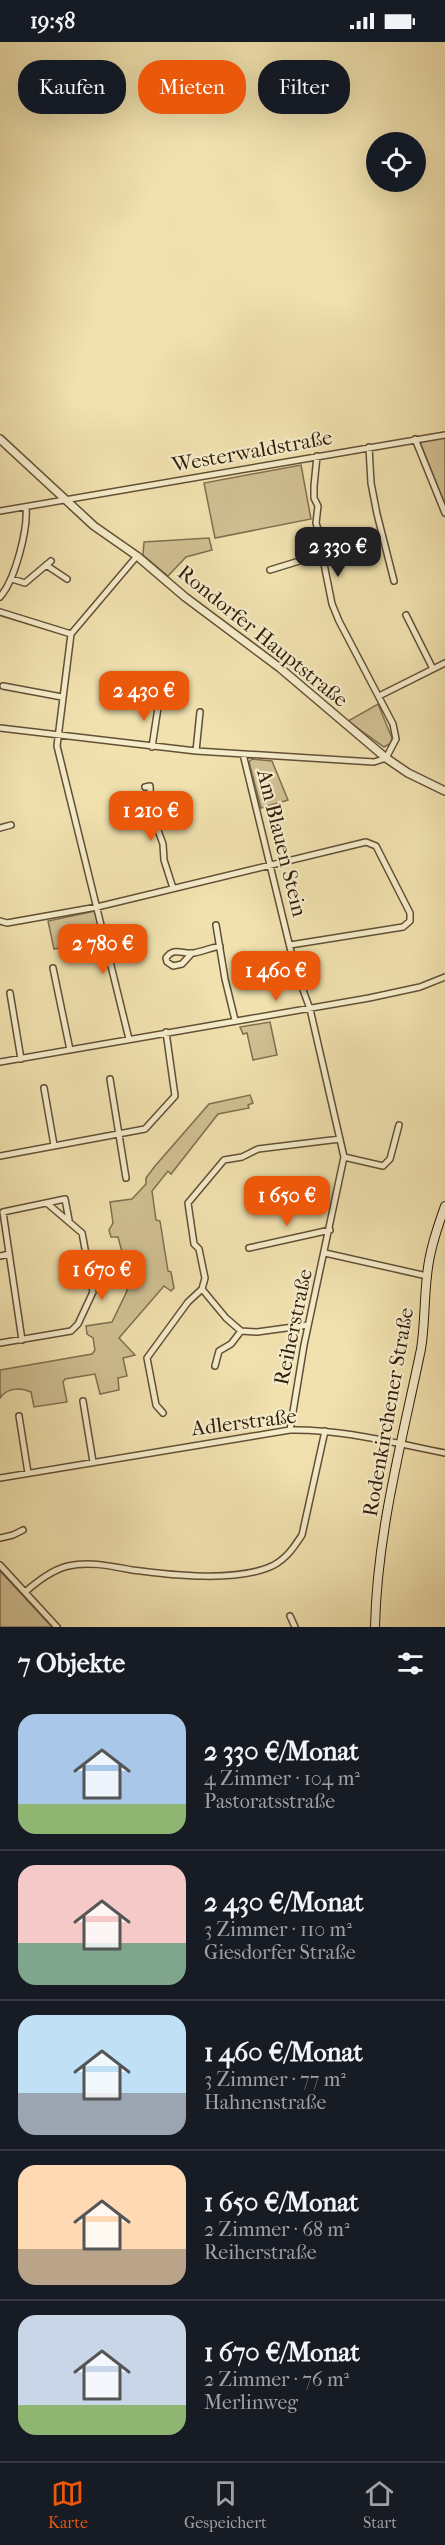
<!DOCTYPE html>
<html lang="de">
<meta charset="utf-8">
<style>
body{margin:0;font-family:"IM FELL French Canon",serif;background:#20242c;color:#f1f3f6;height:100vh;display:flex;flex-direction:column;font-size:22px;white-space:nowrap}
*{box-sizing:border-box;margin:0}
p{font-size:20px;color:#9ea1a6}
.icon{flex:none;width:33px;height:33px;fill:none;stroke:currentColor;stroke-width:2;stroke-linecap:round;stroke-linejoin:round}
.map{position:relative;height:1585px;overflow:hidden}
.panel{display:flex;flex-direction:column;background:#171b24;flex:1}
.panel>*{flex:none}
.hud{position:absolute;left:18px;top:18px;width:410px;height:54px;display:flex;gap:12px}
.fabs{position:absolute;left:366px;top:90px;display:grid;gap:12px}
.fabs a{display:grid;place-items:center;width:60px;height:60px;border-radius:50%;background:#171b24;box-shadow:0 6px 24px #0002;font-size:30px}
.price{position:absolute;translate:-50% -51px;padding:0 14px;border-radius:12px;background:#ea580c;color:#fff;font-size:20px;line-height:39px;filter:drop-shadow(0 2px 3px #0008)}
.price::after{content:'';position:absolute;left:50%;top:36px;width:18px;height:14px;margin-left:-9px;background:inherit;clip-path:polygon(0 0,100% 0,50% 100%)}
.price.current{background:#222;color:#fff}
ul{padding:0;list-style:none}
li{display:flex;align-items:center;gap:18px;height:150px;padding:0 18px}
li+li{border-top:2px solid #363941}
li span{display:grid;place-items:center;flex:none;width:168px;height:120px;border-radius:18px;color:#555}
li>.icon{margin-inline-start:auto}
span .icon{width:72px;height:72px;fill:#fffc;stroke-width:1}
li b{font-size:26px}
h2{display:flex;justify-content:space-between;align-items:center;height:72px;padding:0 18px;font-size:26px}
.chip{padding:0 21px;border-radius:24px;background:#171b24;box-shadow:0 6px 24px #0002;font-size:21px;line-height:54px}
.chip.current{background:#ea580c;color:#fff}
.status{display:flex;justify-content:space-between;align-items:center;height:42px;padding:0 30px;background:#171b24;direction:ltr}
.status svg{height:16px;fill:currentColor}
.tabs{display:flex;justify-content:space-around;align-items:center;height:84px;border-top:2px solid #363941;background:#171b24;font-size:16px;color:#9ea1a6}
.tabs a{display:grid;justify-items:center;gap:3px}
.tabs .current{color:#ea580c}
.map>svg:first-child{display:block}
</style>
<div class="status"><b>19:58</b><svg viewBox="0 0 49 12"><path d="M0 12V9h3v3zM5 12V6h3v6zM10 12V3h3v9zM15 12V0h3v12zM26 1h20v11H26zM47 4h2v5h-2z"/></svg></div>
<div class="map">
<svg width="445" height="1585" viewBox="0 0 445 1585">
<rect width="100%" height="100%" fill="#f0e1ae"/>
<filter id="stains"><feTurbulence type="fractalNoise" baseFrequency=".00333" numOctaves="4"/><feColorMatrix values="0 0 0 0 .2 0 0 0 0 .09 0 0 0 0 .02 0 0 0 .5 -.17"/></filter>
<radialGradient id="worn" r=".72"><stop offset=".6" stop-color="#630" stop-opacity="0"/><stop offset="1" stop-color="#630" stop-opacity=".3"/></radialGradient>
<path fill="#d0c093" stroke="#816f50" stroke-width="1.5" d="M 445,395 L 445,463 L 420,400 Z
M 301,423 L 311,477 L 215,496 L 204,441 Z
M 209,496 L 212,508 L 186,515 L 168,534 L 143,513 L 144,500 Z
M 378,662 L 392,696 L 391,701 L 384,705 L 348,679 Z
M 252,717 L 272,719 L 288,758 L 261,766 L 249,720 Z
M 95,869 L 101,897 L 54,907 L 48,879 Z
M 270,980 L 277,1013 L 253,1018 L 247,991 L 243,992 L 240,985 Z
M 250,1053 L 253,1061 L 248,1063 L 249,1066 L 218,1072 L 171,1132 L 168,1129 L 152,1149 L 156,1178 L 160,1179 L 168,1229 L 171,1230 L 174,1246 L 171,1249 L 164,1244 L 119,1296 L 135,1313 L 123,1316 L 127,1334 L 118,1336 L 119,1348 L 100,1352 L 95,1332 L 65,1337 L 63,1340 L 67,1360 L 34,1365 L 31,1350 C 20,1345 7,1346 0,1356 L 0,1328 L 92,1312 L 95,1308 L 93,1296 L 87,1292 L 86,1284 L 112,1280 L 127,1249 L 124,1217 L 118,1195 L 111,1195 L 109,1188 L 113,1181 L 110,1160 L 132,1157 L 146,1142 L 146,1136 L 155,1124 L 209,1062 Z
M 0,1529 L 52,1585 L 0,1585 Z"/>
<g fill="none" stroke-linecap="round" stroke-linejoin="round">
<defs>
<path id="minor" d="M 415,397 L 445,471
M 369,405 L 371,441 L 377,472 L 394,539
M 0,469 L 445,393
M 46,523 L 67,537
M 270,528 L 322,512
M 12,537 L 25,541 L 51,519
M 0,555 C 15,538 28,488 26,465
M 0,570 L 71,592
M 406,573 L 433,627
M 3,644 L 62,655
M 379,654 L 445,621
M 0,686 L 196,709 L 374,720 L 386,716 L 396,697 L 393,682 L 339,579 L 332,562 L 322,512 L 323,503 L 316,481 L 318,464 L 314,456 L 314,444 L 317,414
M 152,705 L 159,659
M 196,709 L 200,670
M 243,712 L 295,926 L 310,967 L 344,1115 L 304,1303 L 290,1388
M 145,745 L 150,744 L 151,769 L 163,802 L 164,818 L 173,846
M 0,786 L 11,783
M 0,879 L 7,881 L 97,865 L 366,800 L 376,804 L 410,871 L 410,879 L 403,885 L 290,903
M 216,883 L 225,937 L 235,978
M 192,911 L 182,922 L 173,924 L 167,920 L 166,916 C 174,904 183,913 194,911 C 203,909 211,906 220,904
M 53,926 L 70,1008
M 10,951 L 21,1017
M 129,997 L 57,704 L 71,592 L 137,514
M 0,1020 L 369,956 L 420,945 L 445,935
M 110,1037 L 126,1136
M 44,1046 L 54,1103
M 0,1114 L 145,1087 L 175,1054 L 166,990
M 344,1115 L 383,1124 L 390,1117 L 399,1083
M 249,1206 L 330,1188
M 325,1211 L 427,1234
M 0,1214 L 9,1212
M 202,1247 L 226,1276 L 241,1289 L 257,1290 L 308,1283
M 22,1298 L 3,1170 L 65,1157 L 69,1178
M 0,1301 L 71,1289 L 78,1282 L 93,1250 L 83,1196 L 82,1191 L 48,1162
M 215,1324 L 219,1309 L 231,1302 L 241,1289
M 83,1359 L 93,1420
M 163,1371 L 156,1363 L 147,1316 L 188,1260 L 202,1247 L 205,1236 L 199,1207 L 194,1202 L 188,1161 L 224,1118 L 242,1115 L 258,1107 L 340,1097
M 19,1374 L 28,1431
M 0,1436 L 290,1388 C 342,1387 394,1401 445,1411
M 0,1496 L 13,1493 L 23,1488
M 0,1523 L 57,1585
M 25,1550 C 38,1539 52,1528 68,1524 C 89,1519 111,1524 132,1528 C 170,1533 239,1541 274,1523 C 287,1516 294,1505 302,1493 L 325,1389
M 290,1574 L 295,1585"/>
<path id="tertiary" d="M 0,397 L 94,484 L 137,514 L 185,555 L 280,626 L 386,716 L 408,731 L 445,749"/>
<path id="secondary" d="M 375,1585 C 377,1491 402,1399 421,1307 C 425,1283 424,1258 427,1234 C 429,1210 437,1187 445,1164"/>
</defs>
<use href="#minor" stroke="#624f36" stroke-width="8"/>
<use href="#tertiary" stroke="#624f36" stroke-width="10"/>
<use href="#secondary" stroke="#321e0e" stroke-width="10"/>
<use href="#minor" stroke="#f5ecca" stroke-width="5"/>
<use href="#tertiary" stroke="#f5ecca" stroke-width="7"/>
<use href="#secondary" stroke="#f5ecca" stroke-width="8"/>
</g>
<g text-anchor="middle" stroke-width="4.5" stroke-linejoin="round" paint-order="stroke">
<g font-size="21" fill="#321e0e" stroke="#f5ecca">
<text transform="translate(252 409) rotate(-10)" y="7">Westerwaldstraße</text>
<text transform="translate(263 594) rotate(39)" y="7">Rondorfer Hauptstraße</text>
<text transform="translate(282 801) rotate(76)" y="7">Am Blauen Stein</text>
<text transform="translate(293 1285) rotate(-78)" y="7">Reiherstraße</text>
<text transform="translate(388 1370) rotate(-80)" y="7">Rodenkirchener Straße</text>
<text transform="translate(244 1380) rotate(-7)" y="7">Adlerstraße</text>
</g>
</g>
<rect width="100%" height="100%" filter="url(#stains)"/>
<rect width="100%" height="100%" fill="url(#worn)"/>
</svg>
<div class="fabs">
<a><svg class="icon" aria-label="locate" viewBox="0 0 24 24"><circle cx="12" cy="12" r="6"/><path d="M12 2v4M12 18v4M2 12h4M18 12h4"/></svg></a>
</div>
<b class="price current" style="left:338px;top:536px">2 330 €</b>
<b class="price" style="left:144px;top:680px">2 430 €</b>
<b class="price" style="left:151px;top:800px">1 210 €</b>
<b class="price" style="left:103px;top:933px">2 780 €</b>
<b class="price" style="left:276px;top:960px">1 460 €</b>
<b class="price" style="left:287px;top:1185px">1 650 €</b>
<b class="price" style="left:102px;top:1259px">1 670 €</b>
<div class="hud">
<a class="chip">Kaufen</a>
<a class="chip current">Mieten</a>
<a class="chip">Filter</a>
</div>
</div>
<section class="panel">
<h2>7 Objekte<svg class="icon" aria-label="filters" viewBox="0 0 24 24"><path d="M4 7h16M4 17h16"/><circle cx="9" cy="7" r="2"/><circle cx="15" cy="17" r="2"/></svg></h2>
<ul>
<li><span style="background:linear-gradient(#a9c7e8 75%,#8fb573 0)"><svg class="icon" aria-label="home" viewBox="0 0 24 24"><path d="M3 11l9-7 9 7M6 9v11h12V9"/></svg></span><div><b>2 330 €/Monat</b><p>4 Zimmer · 104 m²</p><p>Pastoratsstraße</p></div></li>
<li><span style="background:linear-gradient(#f6c9c9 65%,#7fa58c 0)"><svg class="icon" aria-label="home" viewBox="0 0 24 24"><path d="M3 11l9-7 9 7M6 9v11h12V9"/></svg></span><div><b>2 430 €/Monat</b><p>3 Zimmer · 110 m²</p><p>Giesdorfer Straße</p></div></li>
<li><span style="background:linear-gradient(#bfe0f5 65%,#9aa5b1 0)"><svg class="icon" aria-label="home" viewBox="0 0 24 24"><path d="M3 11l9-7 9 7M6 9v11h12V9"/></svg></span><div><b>1 460 €/Monat</b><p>3 Zimmer · 77 m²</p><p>Hahnenstraße</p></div></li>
<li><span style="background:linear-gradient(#ffd9b3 70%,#b9a48a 0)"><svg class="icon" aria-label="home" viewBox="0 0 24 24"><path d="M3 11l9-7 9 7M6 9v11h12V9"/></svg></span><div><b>1 650 €/Monat</b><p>2 Zimmer · 68 m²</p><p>Reiherstraße</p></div></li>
<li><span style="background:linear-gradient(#c9d6e8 75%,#8fb573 0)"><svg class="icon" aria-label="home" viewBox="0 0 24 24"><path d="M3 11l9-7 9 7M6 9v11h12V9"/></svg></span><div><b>1 670 €/Monat</b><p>2 Zimmer · 76 m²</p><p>Merlinweg</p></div></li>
</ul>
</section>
<nav class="tabs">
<a class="current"><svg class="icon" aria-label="map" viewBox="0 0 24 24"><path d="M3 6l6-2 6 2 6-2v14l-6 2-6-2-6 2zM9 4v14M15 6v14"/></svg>Karte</a>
<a><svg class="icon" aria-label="saved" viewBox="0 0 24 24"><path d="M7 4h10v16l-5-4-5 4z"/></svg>Gespeichert</a>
<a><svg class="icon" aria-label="home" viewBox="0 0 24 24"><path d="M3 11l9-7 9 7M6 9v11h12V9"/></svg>Start</a>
</nav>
